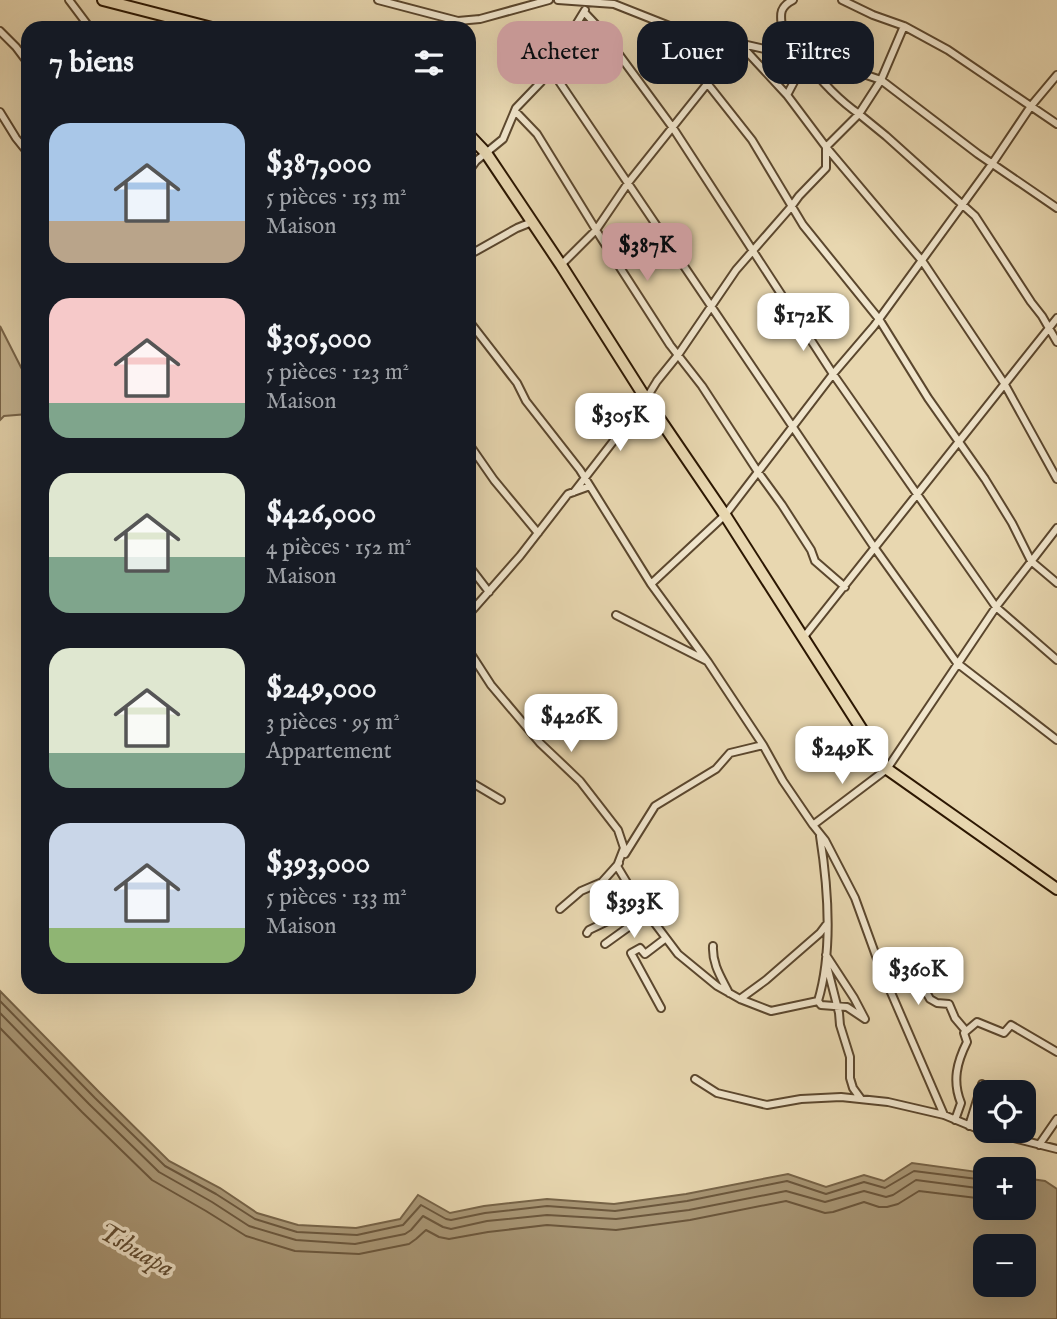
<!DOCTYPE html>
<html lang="fr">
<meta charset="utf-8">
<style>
body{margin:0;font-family:"IM FELL English",serif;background:#20242c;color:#f1f3f6;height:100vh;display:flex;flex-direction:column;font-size:26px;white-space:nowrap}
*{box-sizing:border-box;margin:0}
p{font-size:23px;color:#9ea1a6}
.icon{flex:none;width:38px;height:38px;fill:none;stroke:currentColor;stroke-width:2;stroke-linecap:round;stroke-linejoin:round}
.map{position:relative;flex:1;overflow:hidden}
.panel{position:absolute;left:21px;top:21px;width:455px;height:973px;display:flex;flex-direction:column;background:#171b24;border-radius:21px;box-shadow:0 7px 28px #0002}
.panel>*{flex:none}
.guide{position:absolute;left:497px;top:21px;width:455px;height:63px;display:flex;gap:14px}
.tools{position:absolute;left:973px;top:1080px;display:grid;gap:14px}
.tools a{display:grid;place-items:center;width:63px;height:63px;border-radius:14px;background:#171b24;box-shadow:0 7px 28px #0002;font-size:35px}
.price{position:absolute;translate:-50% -60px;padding:0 16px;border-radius:14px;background:#fff;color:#222;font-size:23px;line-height:46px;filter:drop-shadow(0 2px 4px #0008)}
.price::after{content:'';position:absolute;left:50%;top:42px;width:21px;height:16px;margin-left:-10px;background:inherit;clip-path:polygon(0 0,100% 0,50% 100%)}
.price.on{background:#c59692;color:#111}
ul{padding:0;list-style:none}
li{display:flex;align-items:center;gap:21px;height:175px;padding:0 28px}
li span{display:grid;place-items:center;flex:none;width:196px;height:140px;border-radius:21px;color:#555}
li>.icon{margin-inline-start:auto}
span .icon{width:84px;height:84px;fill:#fffc;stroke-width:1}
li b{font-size:30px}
h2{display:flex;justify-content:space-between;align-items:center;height:84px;padding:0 28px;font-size:30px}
.chip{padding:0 24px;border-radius:21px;background:#171b24;box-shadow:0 7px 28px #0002;font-size:24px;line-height:63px}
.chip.on{background:#c59692;color:#111}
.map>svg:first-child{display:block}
</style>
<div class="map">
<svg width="1057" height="1319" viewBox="0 0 1057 1319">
<rect width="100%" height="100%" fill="#e8d7b0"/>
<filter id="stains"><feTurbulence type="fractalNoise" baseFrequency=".00286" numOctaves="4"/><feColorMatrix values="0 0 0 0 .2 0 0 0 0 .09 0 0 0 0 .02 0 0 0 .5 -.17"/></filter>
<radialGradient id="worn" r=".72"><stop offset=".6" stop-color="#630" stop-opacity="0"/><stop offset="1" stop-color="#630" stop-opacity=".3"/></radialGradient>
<path fill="#c8b692" stroke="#7a664a" stroke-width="2" d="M 0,326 L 28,381 L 28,414 L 4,416 L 0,420 Z"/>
<path fill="#a89675" stroke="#766347" stroke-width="2" fill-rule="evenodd" d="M 0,991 L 100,1093 L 169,1161 L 220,1188 L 257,1213 L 298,1225 L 356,1228 L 400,1219 L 418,1195 L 450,1213 L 484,1206 L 547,1199 L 614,1204 L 686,1194 L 788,1174 L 826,1187 L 864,1175 L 884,1181 L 912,1163 L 985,1173 L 985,1208 L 1024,1208 L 1024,1178 L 1045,1181 L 1057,1189 L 1057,1319 L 0,1319 ZM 985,1246 L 1024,1246 L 1024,1284 L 985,1284 Z"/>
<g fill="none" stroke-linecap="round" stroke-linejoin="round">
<path stroke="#6a563c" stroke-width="2" d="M 0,1001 L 95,1098 L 165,1166 L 216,1194 L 255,1219 L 297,1232 L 357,1235 L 403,1225 L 421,1205 L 446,1219 L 451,1220 L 485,1213 L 547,1206 L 615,1211 L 687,1201 L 787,1181 L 826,1194 L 864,1182 L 885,1188 L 914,1171 L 985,1180
M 0,1013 L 89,1104 L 159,1172 L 212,1202 L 249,1226 L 296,1240 L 355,1244 L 405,1234 L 411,1230 L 423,1216 L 443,1227 L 451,1229 L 487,1221 L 547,1215 L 616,1219 L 689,1210 L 786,1191 L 825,1202 L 864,1191 L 886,1197 L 893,1195 L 916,1180 L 985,1189
M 0,1028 L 82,1112 L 152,1180 L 206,1211 L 246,1236 L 295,1251 L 359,1254 L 409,1244 L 416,1239 L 426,1230 L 439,1237 L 449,1239 L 488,1232 L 547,1225 L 616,1230 L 690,1220 L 786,1201 L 825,1213 L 833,1212 L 864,1202 L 879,1207 L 887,1207 L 898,1204 L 919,1191 L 985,1199"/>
<defs>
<path id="minor" d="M 69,0 L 90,28
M 378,0 L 458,21 L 480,19 L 549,0
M 558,0 L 614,4 L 677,29 L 773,51 C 775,47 780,41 781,36 C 785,22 773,10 793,0
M 842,0 L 873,15 L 904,26 L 948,50 L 1057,124
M 584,12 L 601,30 L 673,128 L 833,374 L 996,607 L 1057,660
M 677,29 L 703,78 L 752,140 L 803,225 L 879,319 L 928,398 L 985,479 L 1012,523 L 1031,561 L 1057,583
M 0,31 L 16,47 L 28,63
M 738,42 L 787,95 L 826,147 L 923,262 L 1004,383 L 1057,479
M 810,63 C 818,80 843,103 859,114 L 881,80 L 904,26
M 550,68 L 874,547 L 957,663 L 1057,740
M 787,95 L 796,78 L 810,63 L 825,61 L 881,80 L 978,154 L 1057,208
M 515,111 L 537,134 L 601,238 L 670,345 L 702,386 L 758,472 L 782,505 L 811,550 L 815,561 L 845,587
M 0,112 L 16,138 L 28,153
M 469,171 L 476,161 L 503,139 L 516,108 L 541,82 L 585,10
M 469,255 L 517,228 L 532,222
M 561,265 L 596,230 L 628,183 L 707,84 L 738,54 L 738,42
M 469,321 L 517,383 L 526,401 L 580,470 L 651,584 L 708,662 L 763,745 L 783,781 L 813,825 L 825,840 L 855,898 L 880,967 L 944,1115
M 469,444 L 494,480 L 538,533
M 574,492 L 646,399 L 657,381 L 678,355 L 736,270 L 791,207 L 799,196 L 826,168 L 826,147 L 859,114 L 886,136 L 975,216 L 1031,302 L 1042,316 L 1057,342
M 469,566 L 489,592
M 651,584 L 725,515 L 833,374 L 874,326 L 992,164 L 1031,106 L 1057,75
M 469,614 L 520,556 L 568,494 L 590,486
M 616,615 L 707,661
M 803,638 L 1057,318
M 469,651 L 491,685 L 540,743 L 580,781 L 618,830 L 624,848 L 617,866 L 638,901 L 678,954 L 717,986 L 740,999 L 771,1011 L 818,1001 C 833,951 828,887 820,836
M 469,781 L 501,800
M 813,825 L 887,769 L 996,607 L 1057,528
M 625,854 L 655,806 L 716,769 L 730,753 L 763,745
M 560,909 L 581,891 L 602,882 L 619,863
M 587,933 L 589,930 L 614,918 L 638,901
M 605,944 L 648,913
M 713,946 C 712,964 721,977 729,993
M 827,966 L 839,1013 L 840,1025 L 850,1057 L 850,1078 L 853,1088 L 861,1099
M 880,967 L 905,969 L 916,974 L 930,999 L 937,1003 L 949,1004 L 955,1018 L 966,1031
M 740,999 L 766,980 L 820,933 L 826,925
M 818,1001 L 821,1005 L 847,1007 L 865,1019 L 854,998 L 826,955
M 661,1008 L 631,953 L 640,948 L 645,954 L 666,938
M 695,1079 L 717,1093 L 767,1105 L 801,1099 L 841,1097 L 888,1102 L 944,1115 L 978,1129 L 1057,1149
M 991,1092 L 998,1090
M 955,1120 L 961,1103 C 952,1081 957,1062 967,1042 L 964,1033 L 977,1022 L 1004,1033 L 1011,1025 L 1057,1052
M 969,1126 L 982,1084
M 1039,1145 L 1057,1119"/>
<path id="primary" d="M 103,0 L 212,28
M 469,135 L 486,153 L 561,265 L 646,399 L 725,515 L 887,769 L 1057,889"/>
</defs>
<use href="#minor" stroke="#5b472e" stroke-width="10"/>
<use href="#primary" stroke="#2c1702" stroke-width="14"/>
<use href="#minor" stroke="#f0e5cc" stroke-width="6"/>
<use href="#primary" stroke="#e8d7b0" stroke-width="10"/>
</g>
<g text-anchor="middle" stroke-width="7" stroke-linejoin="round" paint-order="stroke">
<g font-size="26" font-style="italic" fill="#5e4a30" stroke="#f0e5cc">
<text transform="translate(137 1249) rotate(30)" y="9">Tshuapa</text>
</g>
</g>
<rect width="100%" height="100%" filter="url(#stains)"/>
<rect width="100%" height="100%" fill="url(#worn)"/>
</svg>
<div class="tools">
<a><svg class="icon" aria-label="locate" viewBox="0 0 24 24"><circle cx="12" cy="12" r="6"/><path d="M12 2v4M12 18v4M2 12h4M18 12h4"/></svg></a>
<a>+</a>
<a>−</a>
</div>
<b class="price on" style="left:647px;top:283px">$387K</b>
<b class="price" style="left:803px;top:353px">$172K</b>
<b class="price" style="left:620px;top:453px">$305K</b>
<b class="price" style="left:571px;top:754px">$426K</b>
<b class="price" style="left:842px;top:786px">$249K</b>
<b class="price" style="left:634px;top:940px">$393K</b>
<b class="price" style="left:918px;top:1007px">$360K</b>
<div class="guide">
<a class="chip on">Acheter</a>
<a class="chip">Louer</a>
<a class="chip">Filtres</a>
</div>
<section class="panel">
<h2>7 biens<svg class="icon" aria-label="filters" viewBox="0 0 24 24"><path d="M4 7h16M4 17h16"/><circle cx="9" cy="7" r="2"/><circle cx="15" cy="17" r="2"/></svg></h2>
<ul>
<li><span style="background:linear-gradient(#a9c7e8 70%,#b9a48a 0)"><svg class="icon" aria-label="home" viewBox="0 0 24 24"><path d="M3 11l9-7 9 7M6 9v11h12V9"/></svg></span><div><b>$387,000</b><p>5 pièces · 153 m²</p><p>Maison</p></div></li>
<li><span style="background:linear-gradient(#f6c9c9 75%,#7fa58c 0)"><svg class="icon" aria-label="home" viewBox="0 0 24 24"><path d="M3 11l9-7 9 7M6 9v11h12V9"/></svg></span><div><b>$305,000</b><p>5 pièces · 123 m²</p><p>Maison</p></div></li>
<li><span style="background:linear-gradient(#dfe7d0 60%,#7fa58c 0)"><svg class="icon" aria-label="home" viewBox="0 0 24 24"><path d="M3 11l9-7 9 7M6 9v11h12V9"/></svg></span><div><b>$426,000</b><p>4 pièces · 152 m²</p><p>Maison</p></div></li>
<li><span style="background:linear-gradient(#dfe7d0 75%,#7fa58c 0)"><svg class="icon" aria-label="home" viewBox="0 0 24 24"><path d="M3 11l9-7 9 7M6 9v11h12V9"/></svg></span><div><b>$249,000</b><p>3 pièces · 95 m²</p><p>Appartement</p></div></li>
<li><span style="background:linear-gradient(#c9d6e8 75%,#8fb573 0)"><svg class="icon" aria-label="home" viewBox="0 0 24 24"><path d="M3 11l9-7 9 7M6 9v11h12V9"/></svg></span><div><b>$393,000</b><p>5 pièces · 133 m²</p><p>Maison</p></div></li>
</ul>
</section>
</div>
